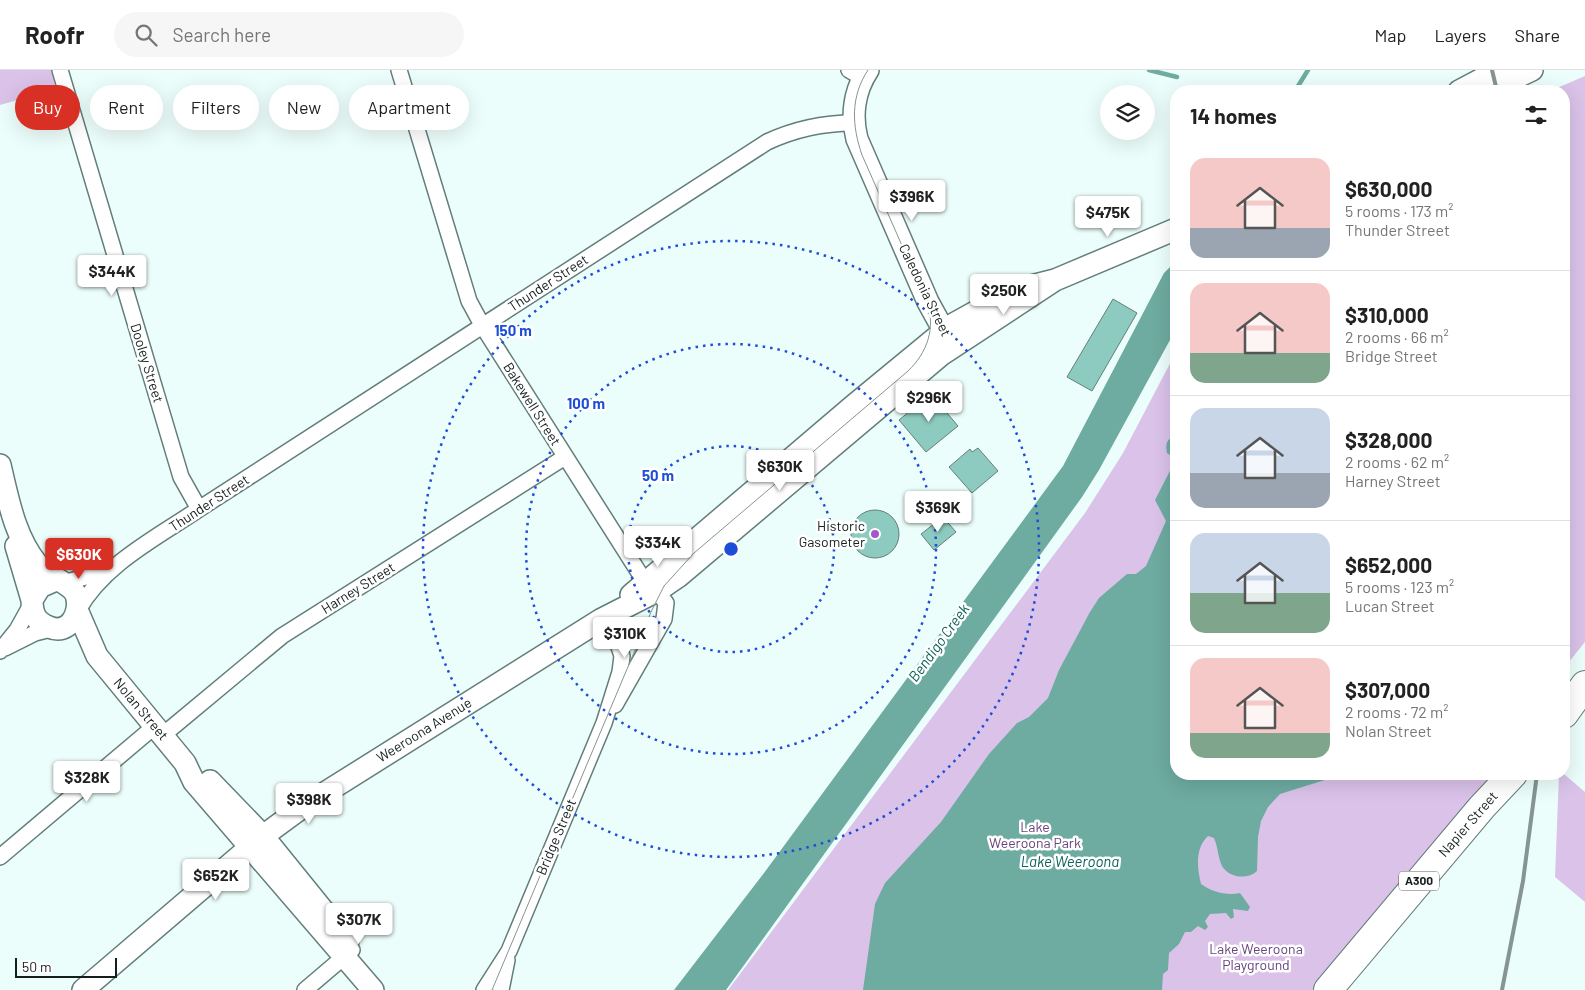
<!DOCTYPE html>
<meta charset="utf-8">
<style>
body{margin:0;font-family:Barlow,sans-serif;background:#f6f6f6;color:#222;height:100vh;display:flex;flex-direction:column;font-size:19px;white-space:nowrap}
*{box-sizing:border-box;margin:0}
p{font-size:16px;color:#767676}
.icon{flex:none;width:28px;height:28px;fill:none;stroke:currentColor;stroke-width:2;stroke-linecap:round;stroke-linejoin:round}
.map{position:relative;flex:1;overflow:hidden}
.drawer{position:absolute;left:1170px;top:15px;width:400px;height:695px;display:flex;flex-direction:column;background:#fff;border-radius:20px;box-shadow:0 5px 20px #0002}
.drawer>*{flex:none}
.hud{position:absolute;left:15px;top:15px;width:475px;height:45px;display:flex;gap:10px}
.fabs{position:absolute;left:1100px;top:15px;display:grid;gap:10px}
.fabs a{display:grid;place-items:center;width:55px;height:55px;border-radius:50%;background:#fff;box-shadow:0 5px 20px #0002;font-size:25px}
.scale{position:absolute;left:15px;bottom:12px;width:102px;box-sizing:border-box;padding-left:5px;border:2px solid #131f1d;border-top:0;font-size:14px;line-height:18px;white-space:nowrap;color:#131f1d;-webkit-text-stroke:4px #fff;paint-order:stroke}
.price{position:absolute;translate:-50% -42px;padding:0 11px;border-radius:5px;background:#fff;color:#222;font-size:16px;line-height:32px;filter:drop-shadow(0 1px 2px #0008)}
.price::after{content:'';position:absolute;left:50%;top:30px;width:15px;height:11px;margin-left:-8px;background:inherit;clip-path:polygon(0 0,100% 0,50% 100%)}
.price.active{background:#d93025;color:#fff}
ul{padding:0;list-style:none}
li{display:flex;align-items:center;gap:15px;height:125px;padding:0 20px}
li+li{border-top:1px solid #e0e0e0}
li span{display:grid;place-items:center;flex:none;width:140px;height:100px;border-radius:15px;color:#555}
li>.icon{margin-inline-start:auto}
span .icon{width:60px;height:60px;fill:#fffc;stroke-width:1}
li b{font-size:21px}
h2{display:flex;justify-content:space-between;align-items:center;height:60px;padding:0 20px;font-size:21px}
.chip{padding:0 18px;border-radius:22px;background:#fff;box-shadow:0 5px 20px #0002;font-size:18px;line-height:45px}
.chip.active{background:#d93025;color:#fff}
header{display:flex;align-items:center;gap:30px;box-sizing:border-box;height:70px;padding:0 25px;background:#fff;border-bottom:1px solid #e0e0e0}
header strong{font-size:24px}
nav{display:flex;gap:28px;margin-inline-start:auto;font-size:18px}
.search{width:350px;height:45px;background:#f6f6f6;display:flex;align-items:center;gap:12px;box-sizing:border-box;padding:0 18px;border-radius:28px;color:#767676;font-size:19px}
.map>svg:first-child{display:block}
</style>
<header>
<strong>Roofr</strong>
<div class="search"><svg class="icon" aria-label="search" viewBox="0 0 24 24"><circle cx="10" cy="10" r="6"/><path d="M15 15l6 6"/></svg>Search here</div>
<nav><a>Map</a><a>Layers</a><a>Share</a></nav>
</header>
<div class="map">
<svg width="1585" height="920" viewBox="0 0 1585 920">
<rect width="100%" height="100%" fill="#ecfefb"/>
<path fill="#dac2e9" d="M 0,0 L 51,0 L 56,19 L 0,35 Z
M 1585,6 L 1585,572 L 1564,598 L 1564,21 L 1550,21 Z
M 1176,282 L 1176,704 L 1494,704 L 1313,920 L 728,920 L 1085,443 L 1123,383 Z
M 1559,704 L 1564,704 L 1585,722 L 1585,832 L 1555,807 Z"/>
<path fill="#6eaba1" d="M 1176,191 L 1176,259 L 1099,400 L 1082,427 L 726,920 L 674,920 L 764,803 L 1063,396 L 1164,203 Z
M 1176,366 L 1176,704 L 1344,704 L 1280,724 L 1268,737 L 1261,751 L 1258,767 L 1257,801 C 1248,810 1229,808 1222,796 C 1218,788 1218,777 1214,768 L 1208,766 C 1195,778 1197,798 1201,814 C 1212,822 1227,826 1240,823 L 1250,837 L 1248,841 L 1233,839 L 1234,847 L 1231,849 L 1226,843 L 1210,844 L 1205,851 L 1208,857 L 1205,860 L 1198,856 L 1191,862 L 1185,862 L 1179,874 L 1169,883 L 1168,900 L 1163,904 L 1162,920 L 863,920 L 875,834 L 885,813 L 941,752 L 989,684 L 1017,653 L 1029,647 L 1048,628 L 1059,600 L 1090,542 L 1099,528 L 1127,504 L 1136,504 L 1146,496 L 1166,451 L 1155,430 L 1174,393 L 1173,387 L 1167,383 C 1165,374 1167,368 1176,366 Z"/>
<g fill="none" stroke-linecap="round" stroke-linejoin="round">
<path stroke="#6eaba1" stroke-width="4.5" d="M 1149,0 L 1177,7
M 1295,21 L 1308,0"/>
</g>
<path fill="#8dcbc1" stroke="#637f7b" d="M 1113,229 L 1137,243 L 1092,321 L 1067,307 Z
M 931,324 L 958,356 L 926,382 L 899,350 Z
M 978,378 L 998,401 L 972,423 L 949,397 L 970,379 L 972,382 Z
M851 464a24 24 0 1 1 48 0a24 24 0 1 1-48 0Z
M 943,447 L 956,462 L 934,480 L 921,464 Z"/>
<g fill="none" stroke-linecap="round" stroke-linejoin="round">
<defs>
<path id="street" d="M 60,0 L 181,407 L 199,439
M 399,0 L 469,231 L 482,255 L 645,512
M 849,0 L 863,8
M 63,513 L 108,501
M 78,540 C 104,494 156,468 199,439 L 767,72 C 795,59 822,53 853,53
M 5,578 L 35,563 L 51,559
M 0,581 L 17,560 L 32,533
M 615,635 L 664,549 L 666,533 L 657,521
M 163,665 L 282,566 L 565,387
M 0,787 L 155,656
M 305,920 L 352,880
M 484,920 L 509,881 L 604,653 L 620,602 L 622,586 L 618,574 L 602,549
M 501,920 L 507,890"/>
<path id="secondary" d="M 868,0 C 854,21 851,46 857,69 L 928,232 L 950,272
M 1459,21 L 1499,0
M 1488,21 L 1532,0
M 0,395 C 8,429 15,468 38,495 C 49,507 72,514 76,525 C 82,542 69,566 49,557 C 36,552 32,544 32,530 L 40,517 L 56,510
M 16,476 L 32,530
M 631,525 L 853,336 L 950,256 L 1015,220 L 1055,210 L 1176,159
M 78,542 L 97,586 L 185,693 L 194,712 L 373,920
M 210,711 L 263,766 L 348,871
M 83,920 L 263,766 L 304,736 L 602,549 L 657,521 L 679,506 L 941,285 L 1055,210"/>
<path id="highway" d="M 1564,644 L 1585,615
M 1328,920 L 1482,737 L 1513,704"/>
</defs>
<use href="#street" stroke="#627e7a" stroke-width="18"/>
<use href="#secondary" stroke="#627e7a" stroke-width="24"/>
<use href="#highway" stroke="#627e7a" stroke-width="30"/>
<use href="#street" stroke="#fff" stroke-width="15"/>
<use href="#secondary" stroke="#fff" stroke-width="21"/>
<use href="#highway" stroke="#fff" stroke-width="28"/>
<path stroke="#869592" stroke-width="1" d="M 492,920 L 651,542 L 664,516 L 694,483 L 908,301 C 927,283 936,258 927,232 L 862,85 C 852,56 850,27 868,0"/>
<path stroke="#869592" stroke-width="4" d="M 1492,0 L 1497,21
M 1502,920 L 1523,811 L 1537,704"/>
</g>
<g fill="none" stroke="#1d4ed8" stroke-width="2.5" stroke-dasharray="2.5 5">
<circle cx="731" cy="479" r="103"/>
<circle cx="731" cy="479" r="205"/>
<circle cx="731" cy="479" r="308"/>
</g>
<circle fill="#a258cb" stroke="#fff" stroke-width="2" cx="875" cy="464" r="5"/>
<g text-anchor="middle" stroke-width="5" stroke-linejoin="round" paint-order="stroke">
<rect fill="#fff" stroke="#5a6261" stroke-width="1" x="1399" y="801.5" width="40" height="19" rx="4"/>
<g font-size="12" font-weight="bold" fill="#131f1d">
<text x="1419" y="815">A300</text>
</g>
<g font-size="14" fill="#131f1d" stroke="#fff">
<text transform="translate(548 213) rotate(-33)" y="5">Thunder Street</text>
<text transform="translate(925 220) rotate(64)" y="5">Caledonia Street</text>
<text transform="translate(147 293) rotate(73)" y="5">Dooley Street</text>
<text transform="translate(532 334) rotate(58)" y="5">Bakewell Street</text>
<text transform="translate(209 433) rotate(-33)" y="5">Thunder Street</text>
<text transform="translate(358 518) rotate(-32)" y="5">Harney Street</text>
<text transform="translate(141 639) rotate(50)" y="5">Nolan Street</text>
<text transform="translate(424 660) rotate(-32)" y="5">Weeroona Avenue</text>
<text transform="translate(1468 754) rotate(-49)" y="5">Napier Street</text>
<text transform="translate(556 767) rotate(-67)" y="5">Bridge Street</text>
</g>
<g font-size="14" fill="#131f1d" stroke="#fff" text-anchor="end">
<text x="865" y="461">Historic<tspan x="865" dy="16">Gasometer</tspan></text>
</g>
<g font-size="14" fill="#67457c" stroke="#fff">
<text x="1035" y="762">Lake<tspan x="1035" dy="16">Weeroona Park</tspan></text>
<text x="1256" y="884">Lake Weeroona<tspan x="1256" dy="16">Playground</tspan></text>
</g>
<g font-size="15" font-style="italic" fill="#0b6259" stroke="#fff">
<text transform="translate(939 573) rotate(-54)" y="5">Bendigo Creek</text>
<text x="1070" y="797">Lake Weeroona</text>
</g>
</g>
<circle cx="731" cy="479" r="8" fill="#1d4ed8" stroke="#fff" stroke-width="2.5"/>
<g font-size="15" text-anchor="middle" font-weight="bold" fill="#1d4ed8" stroke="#fff" stroke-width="5" stroke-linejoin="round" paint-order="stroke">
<text x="513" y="266">150 m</text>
<text x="586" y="339">100 m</text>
<text x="658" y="411">50 m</text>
</g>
</svg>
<div class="fabs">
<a><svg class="icon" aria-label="layers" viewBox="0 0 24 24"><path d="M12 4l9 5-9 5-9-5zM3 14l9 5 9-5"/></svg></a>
</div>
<div class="scale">50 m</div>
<b class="price" style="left:912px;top:152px">$396K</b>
<b class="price" style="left:1108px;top:168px">$475K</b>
<b class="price" style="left:112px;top:227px">$344K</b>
<b class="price" style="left:1004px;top:246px">$250K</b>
<b class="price" style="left:929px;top:353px">$296K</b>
<b class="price" style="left:780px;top:422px">$630K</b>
<b class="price" style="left:938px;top:463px">$369K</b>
<b class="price" style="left:658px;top:498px">$334K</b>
<b class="price active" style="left:79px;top:510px">$630K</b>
<b class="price" style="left:625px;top:589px">$310K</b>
<b class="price" style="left:87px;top:733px">$328K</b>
<b class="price" style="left:309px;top:755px">$398K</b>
<b class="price" style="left:216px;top:831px">$652K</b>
<b class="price" style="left:359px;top:875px">$307K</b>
<div class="hud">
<a class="chip active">Buy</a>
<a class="chip">Rent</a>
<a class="chip">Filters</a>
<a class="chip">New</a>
<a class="chip">Apartment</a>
</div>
<section class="drawer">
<h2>14 homes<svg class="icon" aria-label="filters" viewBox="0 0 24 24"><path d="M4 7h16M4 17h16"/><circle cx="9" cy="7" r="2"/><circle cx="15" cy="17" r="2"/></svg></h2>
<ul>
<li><span style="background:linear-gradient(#f6c9c9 70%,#9aa5b1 0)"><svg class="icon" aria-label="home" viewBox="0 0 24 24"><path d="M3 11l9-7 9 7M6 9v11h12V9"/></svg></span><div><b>$630,000</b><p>5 rooms · 173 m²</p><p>Thunder Street</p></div></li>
<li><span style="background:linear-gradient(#f6c9c9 70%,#7fa58c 0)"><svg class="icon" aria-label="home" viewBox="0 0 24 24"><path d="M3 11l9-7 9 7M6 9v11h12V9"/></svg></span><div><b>$310,000</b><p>2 rooms · 66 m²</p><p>Bridge Street</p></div></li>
<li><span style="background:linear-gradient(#c9d6e8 65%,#9aa5b1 0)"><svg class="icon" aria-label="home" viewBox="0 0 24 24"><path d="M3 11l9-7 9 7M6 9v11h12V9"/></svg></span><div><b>$328,000</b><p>2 rooms · 62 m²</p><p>Harney Street</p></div></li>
<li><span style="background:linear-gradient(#c9d6e8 60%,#7fa58c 0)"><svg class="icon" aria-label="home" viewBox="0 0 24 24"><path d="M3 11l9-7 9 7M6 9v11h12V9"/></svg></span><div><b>$652,000</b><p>5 rooms · 123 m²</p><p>Lucan Street</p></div></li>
<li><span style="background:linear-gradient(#f6c9c9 75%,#7fa58c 0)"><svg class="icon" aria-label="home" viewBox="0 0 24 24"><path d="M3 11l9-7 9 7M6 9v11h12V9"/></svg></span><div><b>$307,000</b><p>2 rooms · 72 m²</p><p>Nolan Street</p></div></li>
</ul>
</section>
</div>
